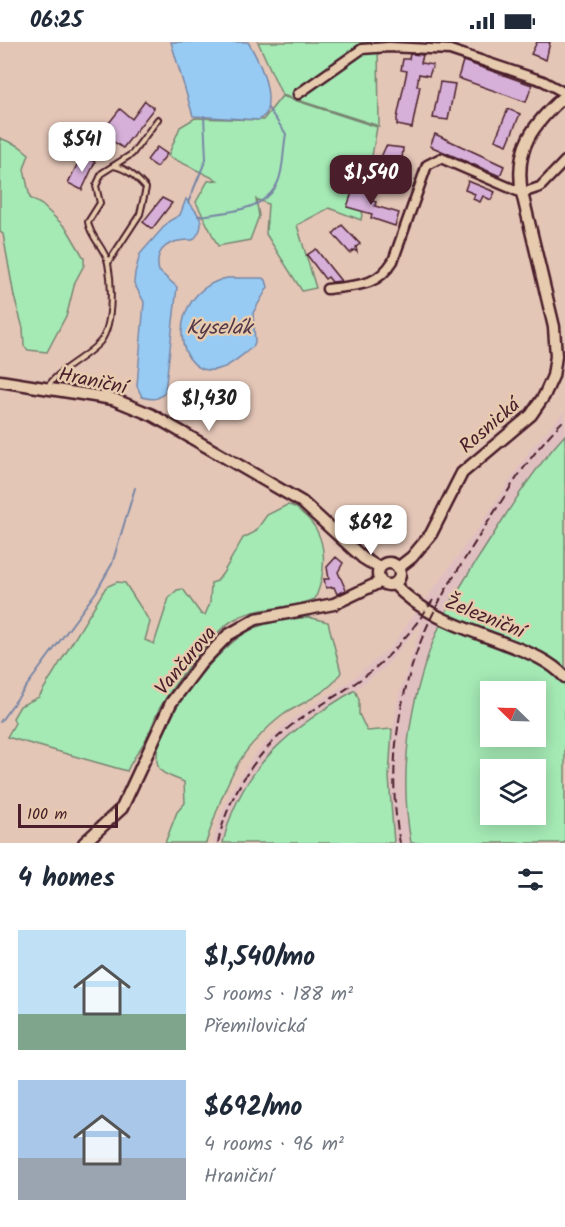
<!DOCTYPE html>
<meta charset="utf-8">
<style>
body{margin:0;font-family:Kalam,sans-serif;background:#f2f2f3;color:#1f2937;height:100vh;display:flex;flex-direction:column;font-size:22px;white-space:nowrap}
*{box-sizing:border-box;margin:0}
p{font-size:20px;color:#747a83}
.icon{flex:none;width:33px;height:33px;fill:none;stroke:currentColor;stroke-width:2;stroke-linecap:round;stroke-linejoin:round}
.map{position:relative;height:801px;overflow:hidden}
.sheet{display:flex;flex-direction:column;background:#fff;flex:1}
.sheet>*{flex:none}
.needle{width:39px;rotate:293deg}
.controls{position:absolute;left:480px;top:639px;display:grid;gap:12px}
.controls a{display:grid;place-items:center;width:66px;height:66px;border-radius:0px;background:#fff;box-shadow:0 3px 15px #0003;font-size:30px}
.scale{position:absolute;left:18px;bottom:15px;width:100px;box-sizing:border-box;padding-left:6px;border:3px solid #4a1f2b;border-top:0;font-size:16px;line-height:21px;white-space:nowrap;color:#4a1f2b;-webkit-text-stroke:4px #e7cbae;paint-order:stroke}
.price{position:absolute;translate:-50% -51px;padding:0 14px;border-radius:12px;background:#fff;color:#222;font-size:20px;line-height:39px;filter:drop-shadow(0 2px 3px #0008)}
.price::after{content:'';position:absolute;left:50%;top:36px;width:18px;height:14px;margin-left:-9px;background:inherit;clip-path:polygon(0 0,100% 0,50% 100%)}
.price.selected{background:#4a1f2b;color:#fff}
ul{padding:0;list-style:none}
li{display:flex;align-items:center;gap:18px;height:150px;padding:0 18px}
li span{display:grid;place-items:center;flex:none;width:168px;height:120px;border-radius:0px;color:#555}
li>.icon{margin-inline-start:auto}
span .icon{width:72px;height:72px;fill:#fffc;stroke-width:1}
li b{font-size:26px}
h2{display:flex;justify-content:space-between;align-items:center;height:72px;padding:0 18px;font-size:26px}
.status{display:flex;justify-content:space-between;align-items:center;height:42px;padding:0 30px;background:#fff;direction:ltr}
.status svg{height:16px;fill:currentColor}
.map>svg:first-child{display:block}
</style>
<div class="status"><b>06:25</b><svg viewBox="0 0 49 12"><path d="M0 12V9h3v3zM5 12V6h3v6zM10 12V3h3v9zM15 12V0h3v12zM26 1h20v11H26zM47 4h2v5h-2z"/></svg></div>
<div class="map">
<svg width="565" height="801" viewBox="0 0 565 801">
<rect width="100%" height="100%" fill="#e4c6b7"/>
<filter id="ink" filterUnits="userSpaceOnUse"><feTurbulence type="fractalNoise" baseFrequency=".0167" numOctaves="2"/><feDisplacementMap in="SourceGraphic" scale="12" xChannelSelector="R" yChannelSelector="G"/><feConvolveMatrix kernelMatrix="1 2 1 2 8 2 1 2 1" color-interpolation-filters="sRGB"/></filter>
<g filter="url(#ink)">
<path fill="#e0bfc1" d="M 565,369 L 565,393 L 555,404 L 440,582 L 431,604 L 415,656 L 409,689 L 406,735 L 411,801 L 394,801 L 391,775 L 390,709 L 399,652 L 423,579 L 384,626 L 355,648 L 312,674 L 251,734 L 235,765 L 223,801 L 213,801 L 219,777 L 233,746 L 255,712 L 286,681 L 350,639 L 391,605 L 479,485 L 530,408 Z"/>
<path fill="#a5eab5" stroke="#788470" stroke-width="1.5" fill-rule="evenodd" d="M 258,0 L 375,0 L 378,5 L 379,84 L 282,53 Z
M 282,54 L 377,85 L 361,178 L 329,166 L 297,183 L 316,246 L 302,249 L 266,192 L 268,162 L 256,157 L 259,174 L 250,198 L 218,204 L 196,160 L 208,139 L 217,138 L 168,114 L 180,85 L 195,76 L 263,78 Z
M 0,96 L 19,104 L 29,112 L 24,127 L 30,156 L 42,163 L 67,187 L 84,216 L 84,223 L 75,240 L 67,272 L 47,310 L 28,308 L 24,304 L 23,286 L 14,254 L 3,192 L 0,190 Z
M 565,393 L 565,801 L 411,801 C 398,727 410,651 440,583 C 454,551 475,522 493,493 C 515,458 537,423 565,393 ZM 490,650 L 536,650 L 536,694 L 490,694 ZM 490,728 L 536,728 L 536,772 L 490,772 Z
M 287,463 C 294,463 298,467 303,472 C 329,493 327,529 315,557 C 290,568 261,563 235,577 C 212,590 175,640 161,664 C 155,674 152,686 146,697 C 140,708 132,717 127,729 L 7,695 L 15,681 L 13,676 L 20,664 L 39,655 L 106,545 L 117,540 L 125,541 L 150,580 L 145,598 L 154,602 L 169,556 L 177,548 L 183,547 L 201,572 L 205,573 L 210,561 L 211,541 L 217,539 L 223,531 L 243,496 L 255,490 L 267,473 Z
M 308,575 L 328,580 L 341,630 C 332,650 300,661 283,673 C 275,679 266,687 259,695 C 232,719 217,767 206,801 L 165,801 L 177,770 L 185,761 L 184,740 C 176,736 161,733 158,724 C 147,687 220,603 250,588 C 268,579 289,578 308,575 Z
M 355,648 L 359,658 L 359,672 L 367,689 L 392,687 L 389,735 L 394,801 L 223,801 C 240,724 292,686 355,648 Z"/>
<path fill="#97cbf4" stroke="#7886a4" stroke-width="1.5" d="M 171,0 L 248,0 C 260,20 273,49 266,72 L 259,78 L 193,74 Z
M 186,157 C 198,171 209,182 193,198 C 172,197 153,205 159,229 L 177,245 L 165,350 C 159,358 152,358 142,355 L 137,344 L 144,260 L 134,241 L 135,231 L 140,212 L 169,179 L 180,173 Z
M 227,236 L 262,236 L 266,238 L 268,245 L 253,271 L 255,300 L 253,305 C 244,311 232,323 222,326 C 175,343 161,252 227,236 Z"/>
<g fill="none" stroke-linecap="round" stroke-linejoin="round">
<path stroke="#7886a4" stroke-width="2" d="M 188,161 L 206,117 L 204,74
M 198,174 C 225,170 265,170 278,140 C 284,126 283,107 286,92 L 268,66
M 0,680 L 96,550 L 112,522 L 135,446"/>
</g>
<path fill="#d6b0d9" stroke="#4a1f2b" stroke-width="1.5" d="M 537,0 L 550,0 L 546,18 L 531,12 Z
M 410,12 L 423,13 L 421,21 L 433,23 L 429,34 L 419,32 L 417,44 L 420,44 L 412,86 L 397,83 L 397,76 L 407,29 L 401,28 L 403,17 L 409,17 Z
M 463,19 L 532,43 L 526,60 L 458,36 Z
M 440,40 L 455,42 L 448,78 L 433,76 Z
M 145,59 L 154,66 L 123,106 L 101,91 L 120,67 L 132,77 Z
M 508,67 L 520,72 L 507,103 L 495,98 Z
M 435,92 L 504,124 L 500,134 L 430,104 Z
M 386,104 L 403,106 L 402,117 L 381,115 Z
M 157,105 L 167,112 L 157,125 L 147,118 Z
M 82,113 L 95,120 L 82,148 L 68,141 Z
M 468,139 L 495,150 L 491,158 L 483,154 L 480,160 L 473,157 L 475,152 L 465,148 Z
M 355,142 L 373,148 L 370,158 L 376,160 L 375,164 L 399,171 L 395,184 L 371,176 L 372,172 L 347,165 Z
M 162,156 L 172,161 L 152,187 L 143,180 Z
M 342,183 L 360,202 L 356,205 L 357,210 L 354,208 L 350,211 L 333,192 Z
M 316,207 L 329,224 L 341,239 L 332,240 L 328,235 L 325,237 L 307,213 Z
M 336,515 L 343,521 L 338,530 L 346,548 L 337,552 L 334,545 L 326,546 L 324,537 L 329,537 L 327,525 Z"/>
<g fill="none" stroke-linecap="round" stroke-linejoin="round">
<defs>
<path id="service" d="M 108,221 L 140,172 L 146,146 C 136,135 128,127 114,124
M 48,344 C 62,325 82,318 98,302 C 114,287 112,242 108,221 C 105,206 90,195 88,180 L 100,161 L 96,144 L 102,131 L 132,112 L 158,77"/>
<path id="minor" d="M 298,52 L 362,7 L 389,5 L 450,8 L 543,39 L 565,51
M 327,247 C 356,243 376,246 393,219 L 427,123 L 441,116 L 522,151 L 540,145 L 565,119"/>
<path id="tertiary" d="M 0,339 L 113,357 L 152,373 L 302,460 L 363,516 L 379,526
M378 532a11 11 0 1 1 22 0a11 11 0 1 1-22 0Z
M 398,526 L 412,515 L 431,492 L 462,431 L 531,373 L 544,354 L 553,334 L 556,314 L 554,285 L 522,151 C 514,105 533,83 565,53
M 394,542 C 424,575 468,587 509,603 C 530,611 550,619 565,635
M 84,801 L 122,766 L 171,661 L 201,621 L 228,593 L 256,577 L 334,562 L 380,540"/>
</defs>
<use href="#service" stroke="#4a1f2b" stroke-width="8"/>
<use href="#minor" stroke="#4a1f2b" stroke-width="13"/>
<use href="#tertiary" stroke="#4a1f2b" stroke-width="15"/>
<use href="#service" stroke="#e7cbae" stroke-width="4"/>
<use href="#minor" stroke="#e7cbae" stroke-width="8"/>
<use href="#tertiary" stroke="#e7cbae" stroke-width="10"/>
<path stroke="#4a1f2b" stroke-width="2" stroke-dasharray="9 4.5" stroke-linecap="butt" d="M 218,801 C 228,751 259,706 300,677 C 323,661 347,648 369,631 C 394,611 415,585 433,558
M 400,801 C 386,727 398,646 430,578 C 446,544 467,514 486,483 C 510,446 533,408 565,377"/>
</g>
</g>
<g text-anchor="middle" stroke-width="5" stroke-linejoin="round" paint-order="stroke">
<g font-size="20" fill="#4a1f2b" stroke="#e7cbae">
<text transform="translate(93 338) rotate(12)" y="7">Hraniční</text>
<text transform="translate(489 383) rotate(-41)" y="7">Rosnická</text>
<text transform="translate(485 574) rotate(22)" y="7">Železniční</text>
<text transform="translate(185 618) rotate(-50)" y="7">Vančurova</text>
</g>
<g font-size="21" font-style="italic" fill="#563949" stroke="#e7cbae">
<text x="219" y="292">Kyselák</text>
</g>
</g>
</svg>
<div class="controls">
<a><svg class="needle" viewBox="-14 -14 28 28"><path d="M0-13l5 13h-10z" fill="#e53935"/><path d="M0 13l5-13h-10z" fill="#747a83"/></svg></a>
<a><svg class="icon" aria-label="layers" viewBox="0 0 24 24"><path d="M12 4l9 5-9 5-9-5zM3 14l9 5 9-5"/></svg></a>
</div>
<div class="scale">100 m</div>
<b class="price" style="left:82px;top:131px">$541</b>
<b class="price selected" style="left:371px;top:164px">$1,540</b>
<b class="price" style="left:209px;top:390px">$1,430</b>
<b class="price" style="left:371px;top:514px">$692</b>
</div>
<section class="sheet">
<h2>4 homes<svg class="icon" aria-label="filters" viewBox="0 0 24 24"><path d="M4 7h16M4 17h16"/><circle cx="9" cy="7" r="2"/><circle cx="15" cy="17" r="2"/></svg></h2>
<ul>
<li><span style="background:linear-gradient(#bfe0f5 70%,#7fa58c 0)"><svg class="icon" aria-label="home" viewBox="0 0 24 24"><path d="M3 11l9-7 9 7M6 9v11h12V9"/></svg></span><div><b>$1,540/mo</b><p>5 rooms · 188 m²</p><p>Přemilovická</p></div></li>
<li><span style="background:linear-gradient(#a9c7e8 65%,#9aa5b1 0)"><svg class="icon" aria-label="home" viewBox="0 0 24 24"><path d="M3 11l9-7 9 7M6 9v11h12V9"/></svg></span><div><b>$692/mo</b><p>4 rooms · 96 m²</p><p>Hraniční</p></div></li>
</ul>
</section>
